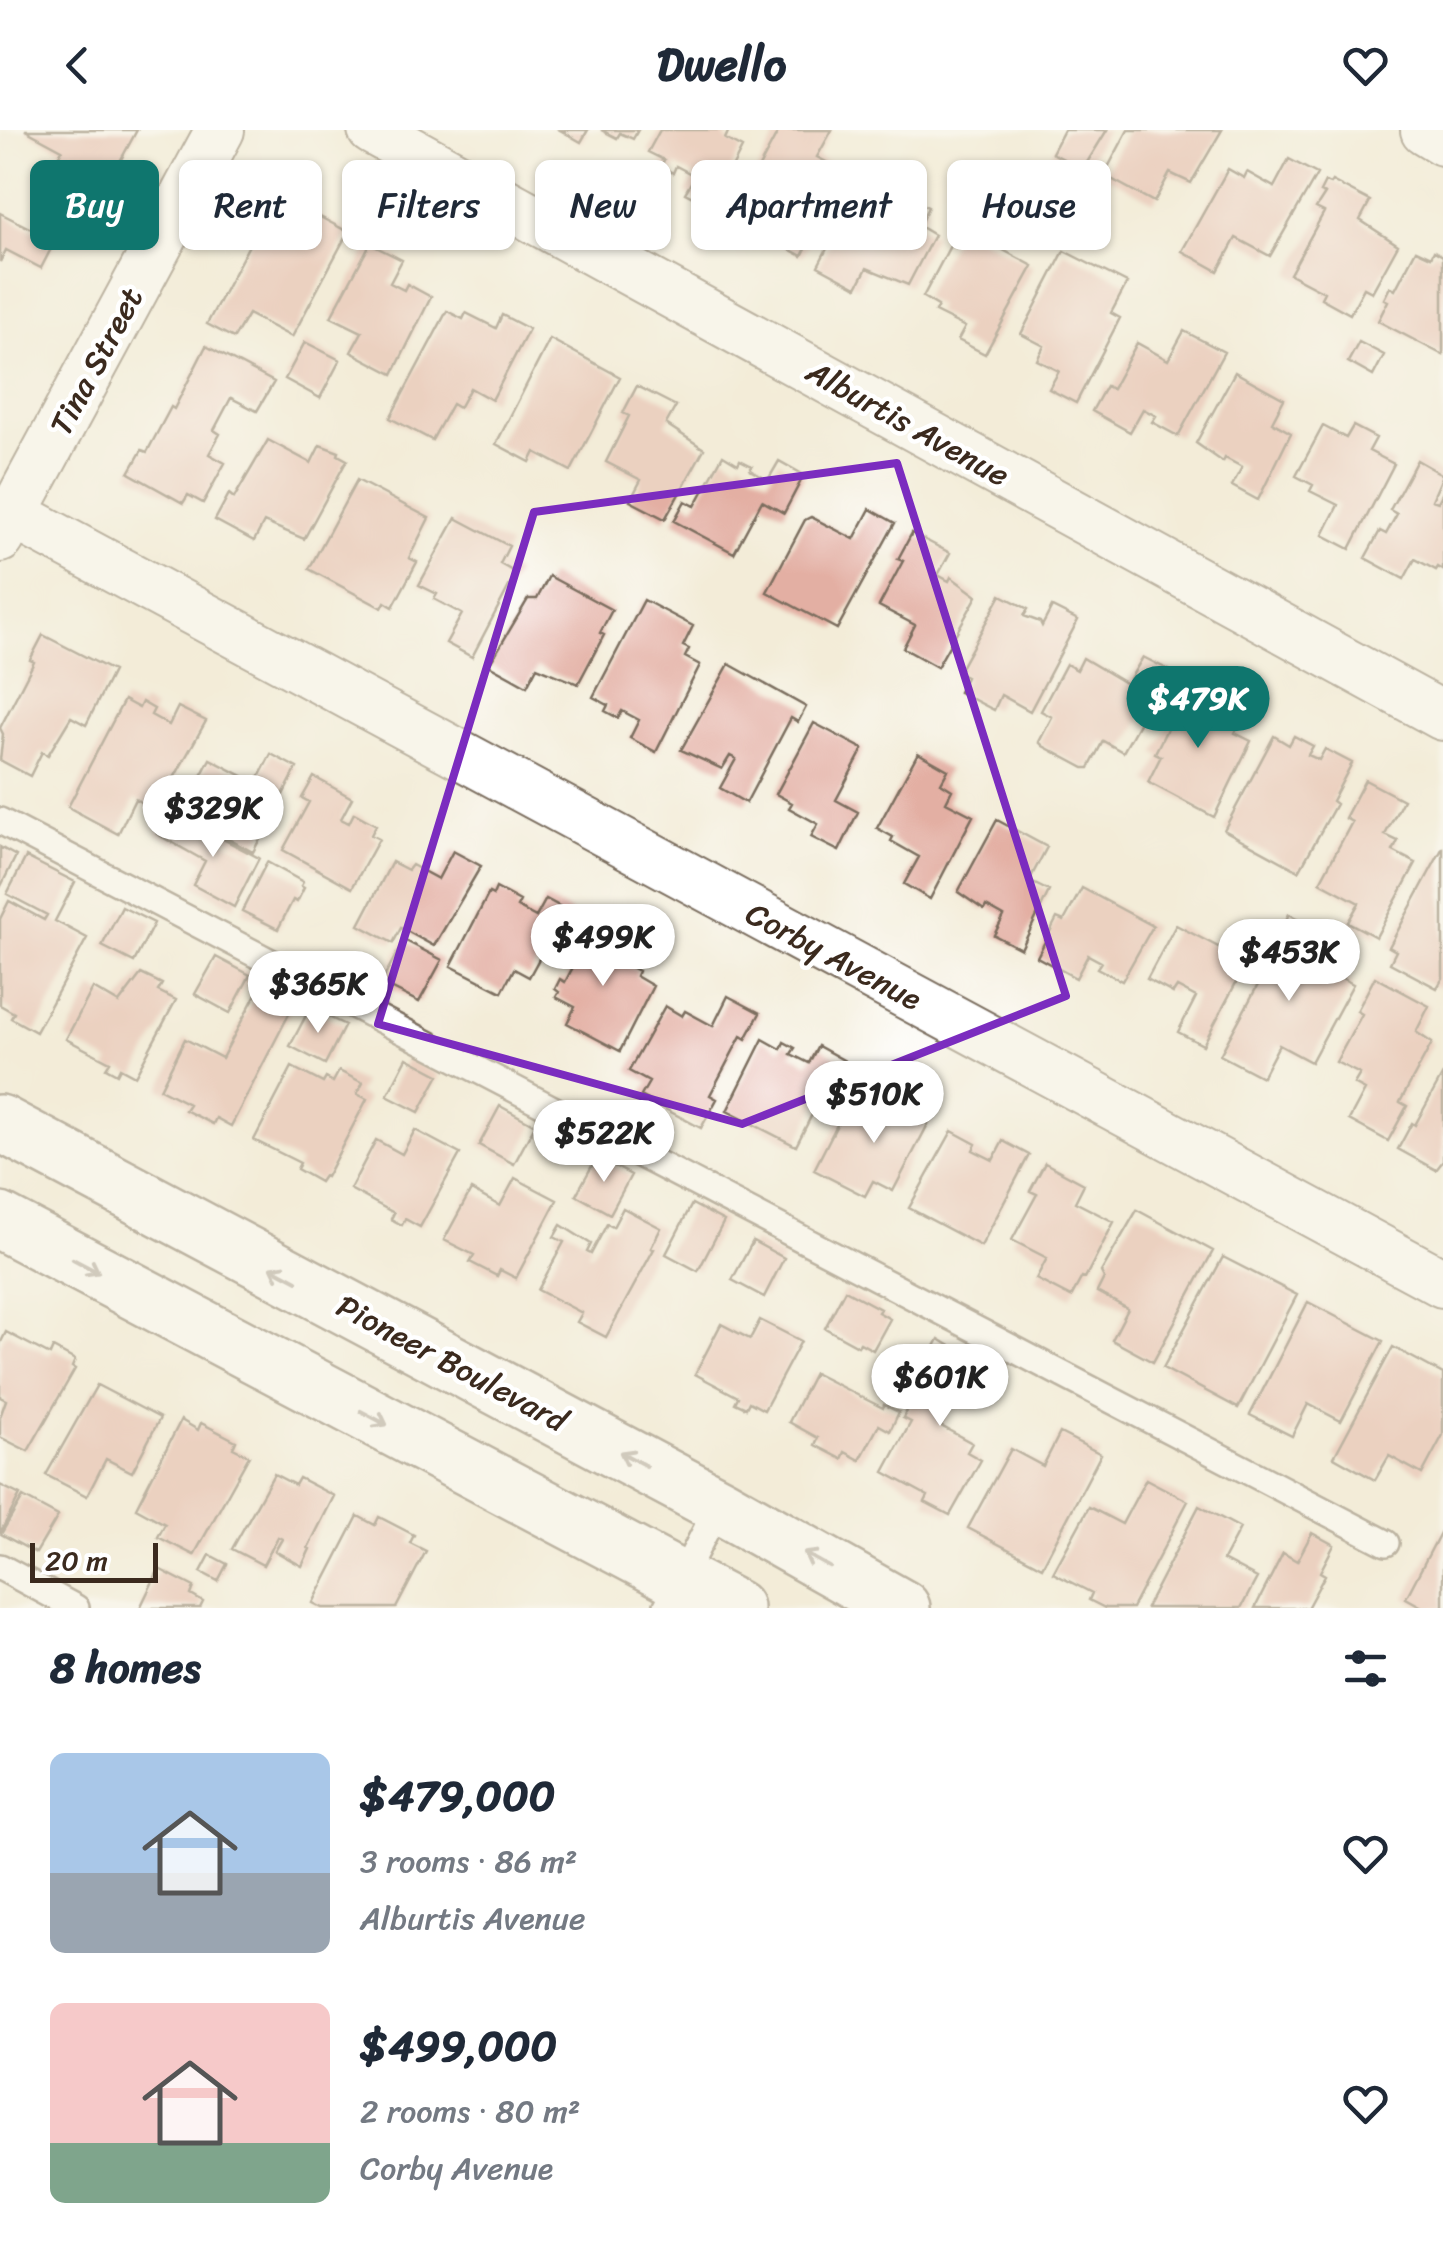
<!DOCTYPE html>
<meta charset="utf-8">
<style>
body{margin:0;font-family:Sriracha,sans-serif;background:#f6f6f7;color:#1f2937;height:100vh;display:flex;flex-direction:column;font-size:38px;white-space:nowrap}
*{box-sizing:border-box;margin:0}
p{font-size:32px;color:#747a83}
.icon{flex:none;width:55px;height:55px;fill:none;stroke:currentColor;stroke-width:2;stroke-linecap:round;stroke-linejoin:round}
.map{position:relative;height:1478px;overflow:hidden}
.sheet{display:flex;flex-direction:column;background:#fff;flex:1}
.sheet>*{flex:none}
.banner{position:absolute;left:30px;top:30px;width:1385px;height:90px;display:flex;gap:20px}
.scale{position:absolute;left:30px;bottom:25px;width:128px;box-sizing:border-box;padding-left:10px;border:5px solid #3b2a1e;border-top:0;font-size:28px;line-height:35px;white-space:nowrap;color:#3b2a1e;-webkit-text-stroke:8px #fff;paint-order:stroke}
.price{position:absolute;translate:-50% -85px;padding:0 22px;border-radius:35px;background:#fff;color:#222;font-size:32px;line-height:65px;filter:drop-shadow(0 2px 5px #0008)}
.price::after{content:'';position:absolute;left:50%;top:60px;width:30px;height:22px;margin-left:-15px;background:inherit;clip-path:polygon(0 0,100% 0,50% 100%)}
.price.current{background:#0f766e;color:#fff}
ul{padding:0;list-style:none}
li{display:flex;align-items:center;gap:30px;height:250px;padding:0 50px}
li span{display:grid;place-items:center;flex:none;width:280px;height:200px;border-radius:15px;color:#555}
li>.icon{margin-inline-start:auto}
span .icon{width:120px;height:120px;fill:#fffc;stroke-width:1}
li b{font-size:42px}
h2{display:flex;justify-content:space-between;align-items:center;height:120px;padding:0 50px;font-size:42px}
.tag{padding:0 35px;border-radius:15px;background:#fff;box-shadow:0 2px 8px #0004;font-size:35px;line-height:90px}
.tag.current{background:#0f766e;color:#fff}
header{display:flex;justify-content:space-between;align-items:center;height:130px;padding:0 50px;background:#fff;font-size:45px;font-weight:800}
.map>svg:first-child{display:block}
</style>
<header><svg class="icon" aria-label="back" viewBox="0 0 24 24"><path d="M15 5l-7 7 7 7"/></svg>Dwello<svg class="icon" aria-label="heart" viewBox="0 0 24 24"><path d="M12 20l-8-8c-3-5 5-10 8-4 3-6 11-1 8 4z"/></svg></header>
<div class="map">
<svg width="1443" height="1478" viewBox="0 0 1443 1478">
<rect width="100%" height="100%" fill="#fff"/>
<filter id="ink" filterUnits="userSpaceOnUse"><feTurbulence type="fractalNoise" baseFrequency=".01" numOctaves="2"/><feDisplacementMap in="SourceGraphic" scale="20" xChannelSelector="R" yChannelSelector="G"/><feConvolveMatrix kernelMatrix="1 2 1 2 8 2 1 2 1" color-interpolation-filters="sRGB"/></filter>
<filter id="wash" filterUnits="userSpaceOnUse"><feTurbulence type="fractalNoise" baseFrequency=".0048" numOctaves="4" result="noise"/><feDisplacementMap in="SourceGraphic" scale="40" xChannelSelector="R" yChannelSelector="G"/><feGaussianBlur stdDeviation="2.25" result="paint"/><feColorMatrix in="noise" values="0 0 0 0 0 0 0 0 0 0 0 0 0 0 0 0 0 1.4 0 .05"/><feComposite in="paint" operator="in"/></filter>
<g filter="url(#wash)">
<rect width="100%" height="100%" fill="#f3ecd8"/>
<g id="blocks">
<path fill="#e3afa3" d="M 25,0 L 137,0 L 101,66 L 52,39 L 62,20 Z
M 560,0 L 588,0 L 581,12 Z
M 601,0 L 638,0 L 633,9 L 620,3 L 617,8 Z
M 660,0 L 729,0 L 725,9 L 742,18 L 712,77 L 685,63 L 695,46 L 676,36 L 673,43 L 661,36 L 664,30 L 648,22 Z
M 779,0 L 832,0 L 817,27 L 845,42 L 802,126 L 776,112 L 779,106 L 735,82 Z
M 1064,0 L 1107,0 L 1083,39 L 1052,23 Z
M 1128,0 L 1222,0 L 1191,53 L 1170,43 L 1154,72 L 1104,45 Z
M 1289,29 L 1317,44 L 1270,126 L 1236,108 L 1218,141 L 1182,121 L 1228,39 L 1244,48 L 1247,42 L 1274,57 Z
M 862,37 L 907,60 L 915,71 L 928,77 L 919,96 L 934,105 L 908,155 L 867,138 L 857,157 L 818,136 L 832,109 L 838,113 L 862,68 L 849,61 Z
M 1332,51 L 1370,71 L 1360,90 L 1398,115 L 1372,162 L 1364,158 L 1350,184 L 1321,168 L 1324,162 L 1290,144 L 1324,82 L 1316,78 L 1325,64 L 1320,62 L 1325,52 L 1330,54 Z
M 307,80 L 348,102 L 292,207 L 248,184 L 234,208 L 207,194 L 264,87 L 294,104 Z
M 0,83 L 55,111 L 41,138 L 6,120 L 0,132 Z
M 960,97 L 1033,136 L 985,224 L 958,210 L 965,197 L 935,182 L 938,176 L 923,167 Z
M 370,114 L 402,130 L 390,153 L 404,160 L 407,154 L 431,167 L 393,244 L 351,222 L 362,202 L 331,187 Z
M 1416,120 L 1431,127 L 1434,121 L 1443,126 L 1443,225 L 1378,191 L 1388,171 L 1384,169 L 1390,157 L 1395,160 Z
M 1064,121 L 1127,153 L 1111,183 L 1120,188 L 1076,273 L 1049,259 L 1059,241 L 1037,230 L 1044,216 L 1021,204 Z
M 447,181 L 463,189 L 466,183 L 496,198 L 502,185 L 529,199 L 492,270 L 470,258 L 459,278 L 452,274 L 432,310 L 390,288 Z
M 1184,201 L 1224,222 L 1178,306 L 1152,292 L 1156,286 L 1143,279 L 1130,302 L 1092,281 L 1106,256 L 1112,259 L 1137,213 L 1168,230 Z
M 550,209 L 620,247 L 571,341 L 535,322 L 530,332 L 496,314 Z
M 305,212 L 340,230 L 320,268 L 285,249 Z
M 1359,212 L 1384,225 L 1373,246 L 1348,232 Z
M 206,216 L 274,252 L 257,281 L 231,268 L 214,300 L 220,304 L 209,324 L 225,333 L 203,373 L 188,365 L 183,373 L 129,343 L 142,320 L 147,322 L 171,277 L 174,279 Z
M 1235,242 L 1284,269 L 1272,292 L 1291,303 L 1258,370 L 1232,356 L 1242,337 L 1225,328 L 1223,332 L 1196,313 Z
M 637,256 L 676,276 L 666,294 L 704,319 L 665,389 L 630,371 L 641,350 L 606,332 L 629,286 L 623,283 Z
M 1323,296 L 1346,308 L 1353,296 L 1376,308 L 1369,321 L 1394,334 L 1350,419 L 1323,405 L 1338,375 L 1310,361 L 1313,355 L 1296,346 Z
M 268,310 L 311,333 L 320,315 L 339,322 L 338,325 L 347,330 L 304,409 L 264,392 L 254,411 L 215,390 L 229,364 L 234,368 Z
M 723,325 L 738,334 L 740,330 L 752,336 L 750,340 L 768,350 L 779,331 L 804,345 L 784,383 L 762,371 L 734,423 L 674,391 L 685,371 L 695,376 Z
M 1417,330 L 1443,345 L 1432,370 L 1438,372 L 1443,362 L 1443,440 L 1438,437 L 1436,440 L 1415,429 L 1404,449 L 1365,428 L 1380,401 L 1386,404 L 1397,384 L 1390,380 Z
M 357,350 L 429,388 L 409,428 L 417,432 L 393,477 L 385,472 L 382,478 L 309,439 Z
M 870,379 L 895,393 L 837,499 L 767,462 L 805,390 L 811,387 L 854,409 Z
M 456,388 L 509,416 L 500,434 L 516,443 L 472,527 L 446,513 L 462,484 L 434,469 L 437,464 L 419,455 Z
M 912,403 L 950,423 L 938,445 L 949,451 L 951,447 L 977,466 L 937,537 L 903,518 L 915,495 L 879,476 L 903,431 L 898,429 Z
M 549,446 L 612,480 L 600,503 L 604,505 L 578,554 L 537,537 L 527,556 L 489,535 L 528,469 L 537,469 Z
M 1001,465 L 1028,479 L 1024,486 L 1040,492 L 1042,496 L 1052,477 L 1078,490 L 1030,581 L 1001,565 L 994,580 L 959,562 L 966,547 L 958,543 Z
M 644,470 L 693,496 L 683,516 L 689,519 L 685,527 L 700,535 L 656,622 L 630,608 L 639,590 L 622,581 L 618,588 L 605,581 L 608,575 L 593,567 Z
M 43,505 L 113,541 L 86,595 L 71,587 L 48,625 L 42,622 L 30,646 L 0,630 L 3,604 L 0,598 L 34,532 L 30,530 Z
M 1143,527 L 1169,540 L 1123,622 L 1103,611 L 1089,638 L 1084,638 L 1043,616 L 1039,612 L 1052,587 L 1041,581 L 1066,534 L 1077,540 L 1083,528 L 1127,554 Z
M 729,534 L 806,577 L 798,592 L 791,588 L 746,673 L 720,658 L 736,629 L 730,626 L 722,639 L 681,620 Z
M 1186,549 L 1223,568 L 1213,586 L 1237,599 L 1235,603 L 1251,611 L 1214,687 L 1148,652 L 1161,626 L 1155,623 L 1178,577 L 1172,574 Z
M 124,570 L 139,578 L 142,572 L 154,579 L 151,585 L 169,595 L 178,577 L 206,591 L 156,680 L 135,669 L 118,704 L 68,677 Z
M 814,593 L 863,619 L 836,670 L 858,682 L 839,721 L 811,707 L 818,694 L 789,678 L 792,673 L 776,664 Z
M 1274,606 L 1289,615 L 1294,606 L 1313,616 L 1308,625 L 1319,630 L 1325,619 L 1352,633 L 1332,671 L 1336,674 L 1299,741 L 1224,700 Z
M 918,623 L 948,640 L 941,653 L 952,660 L 946,672 L 973,686 L 930,769 L 904,754 L 919,727 L 891,711 L 893,707 L 877,698 Z
M 271,624 L 297,638 L 253,722 L 181,684 L 210,629 L 256,653 Z
M 314,647 L 352,668 L 341,689 L 349,693 L 354,683 L 376,695 L 371,705 L 379,709 L 352,758 L 283,720 L 309,672 L 302,668 Z
M 1365,650 L 1403,670 L 1385,705 L 1398,711 L 1393,721 L 1416,733 L 1376,807 L 1348,792 L 1359,773 L 1320,752 L 1352,692 L 1345,688 Z
M 183,688 L 259,728 L 234,777 L 193,755 L 205,731 L 157,704 L 165,690 L 178,697 Z
M 997,690 L 1047,717 L 1029,751 L 1049,761 L 1021,819 L 994,805 L 1004,786 L 986,776 L 984,780 L 958,762 Z
M 0,717 L 16,726 L 0,758 Z
M 1443,717 L 1443,848 L 1437,858 L 1390,833 L 1396,821 L 1389,817 Z
M 453,721 L 481,736 L 434,816 L 401,798 L 393,813 L 359,795 L 392,732 L 408,740 L 412,735 L 438,749 Z
M 26,727 L 75,752 L 55,791 L 87,808 L 36,902 L 11,888 L 14,883 L 0,875 L 0,789 L 9,771 L 44,790 L 47,785 L 7,764 Z
M 267,732 L 303,752 L 301,756 L 304,758 L 297,772 L 293,770 L 278,799 L 242,781 Z
M 496,758 L 520,771 L 517,777 L 536,787 L 546,769 L 572,783 L 552,822 L 545,818 L 529,847 L 514,839 L 502,862 L 451,836 L 489,763 L 493,765 Z
M 1082,758 L 1153,796 L 1122,851 L 1097,838 L 1101,832 L 1088,825 L 1076,848 L 1037,827 L 1057,788 L 1064,791 Z
M 122,777 L 154,793 L 134,832 L 102,816 Z
M 1289,784 L 1311,796 L 1305,808 L 1321,819 L 1320,822 L 1340,833 L 1334,844 L 1353,854 L 1311,932 L 1279,915 L 1262,947 L 1220,925 L 1279,816 L 1296,825 L 1300,817 L 1278,806 Z
M 588,792 L 626,812 L 617,830 L 638,841 L 636,846 L 653,856 L 620,921 L 567,893 L 575,877 L 556,867 L 559,862 L 555,859 L 560,849 L 565,852 L 581,822 L 574,819 Z
M 1176,795 L 1247,832 L 1203,915 L 1178,902 L 1196,867 L 1177,857 L 1173,863 L 1147,849 Z
M 404,810 L 442,830 L 419,872 L 381,853 Z
M 216,827 L 250,845 L 230,883 L 195,864 Z
M 141,844 L 162,854 L 158,861 L 176,870 L 135,946 L 120,938 L 117,944 L 106,938 L 110,932 L 66,909 L 93,858 L 119,873 Z
M 1375,847 L 1429,876 L 1416,902 L 1432,913 L 1400,972 L 1407,976 L 1388,1011 L 1349,990 L 1365,960 L 1354,954 L 1360,944 L 1336,932 L 1362,884 L 1357,881 Z
M 256,864 L 290,882 L 231,996 L 216,988 L 213,994 L 185,980 L 189,974 L 160,959 L 185,909 L 222,928 Z
M 728,866 L 760,883 L 746,909 L 741,906 L 710,965 L 717,969 L 701,998 L 641,966 L 649,952 L 629,941 L 665,876 L 682,886 L 685,881 L 713,896 Z
M 310,878 L 345,895 L 325,934 L 290,916 Z
M 763,909 L 781,919 L 784,912 L 795,918 L 791,924 L 809,933 L 818,916 L 845,931 L 826,967 L 822,965 L 796,1016 L 727,981 Z
M 407,928 L 439,945 L 419,982 L 387,966 Z
M 292,937 L 323,953 L 326,948 L 333,952 L 339,941 L 363,953 L 357,964 L 367,969 L 326,1047 L 324,1046 L 320,1052 L 297,1039 L 300,1033 L 254,1010 Z
M 1443,944 L 1443,1031 L 1436,1040 L 1398,1019 L 1412,993 L 1415,995 Z
M 912,964 L 937,977 L 893,1061 L 873,1051 L 865,1066 L 814,1040 L 847,975 L 864,984 L 867,978 L 897,993 Z
M 500,976 L 535,995 L 514,1034 L 479,1015 Z
M 415,1000 L 460,1024 L 420,1097 L 405,1089 L 402,1095 L 391,1089 L 394,1083 L 350,1059 L 376,1010 L 402,1024 Z
M 952,1001 L 976,1014 L 973,1020 L 993,1030 L 1003,1011 L 1029,1025 L 981,1116 L 909,1078 Z
M 597,1027 L 631,1045 L 610,1084 L 576,1065 Z
M 1045,1033 L 1084,1054 L 1075,1072 L 1114,1092 L 1085,1148 L 1082,1147 L 1071,1167 L 1036,1149 L 1047,1128 L 1012,1110 L 1037,1064 L 1030,1061 Z
M 515,1048 L 557,1070 L 516,1148 L 500,1140 L 497,1146 L 470,1132 L 474,1125 L 444,1110 L 471,1060 L 500,1076 Z
M 692,1074 L 724,1091 L 698,1141 L 666,1124 Z
M 623,1078 L 661,1098 L 651,1118 L 654,1119 L 606,1207 L 577,1192 L 582,1183 L 538,1160 L 564,1112 L 554,1107 L 561,1095 L 591,1114 L 587,1122 L 591,1124 L 607,1094 L 613,1097 Z
M 1137,1080 L 1213,1121 L 1153,1232 L 1112,1210 L 1128,1179 L 1097,1162 L 1104,1148 L 1101,1142 Z
M 753,1111 L 784,1128 L 764,1167 L 732,1150 Z
M 1223,1127 L 1297,1165 L 1238,1278 L 1163,1238 Z
M 845,1160 L 880,1179 L 878,1182 L 890,1189 L 873,1220 L 860,1213 L 858,1216 L 825,1198 Z
M 1308,1172 L 1383,1211 L 1341,1291 L 1308,1274 L 1292,1306 L 1250,1285 Z
M 760,1190 L 801,1211 L 764,1280 L 749,1272 L 746,1278 L 735,1273 L 738,1267 L 695,1244 L 721,1194 L 750,1209 Z
M 6,1202 L 50,1225 L 53,1218 L 75,1230 L 72,1237 L 75,1239 L 28,1321 L 0,1307 L 0,1287 L 6,1270 L 0,1267 L 0,1214 Z
M 939,1209 L 996,1244 L 978,1277 L 953,1264 L 946,1276 L 950,1278 L 941,1296 L 972,1313 L 967,1322 L 981,1330 L 950,1385 L 925,1372 L 928,1366 L 884,1342 L 911,1292 L 903,1288 L 916,1263 L 914,1262 L 922,1247 L 919,1246 Z
M 1393,1217 L 1443,1244 L 1443,1305 L 1422,1344 L 1389,1326 L 1375,1350 L 1334,1327 Z
M 814,1243 L 883,1278 L 884,1275 L 899,1282 L 890,1301 L 879,1295 L 860,1330 L 845,1322 L 842,1329 L 815,1315 L 818,1308 L 789,1292 Z
M 97,1255 L 160,1288 L 132,1342 L 106,1329 L 87,1366 L 46,1345 Z
M 181,1290 L 198,1300 L 201,1293 L 236,1311 L 233,1318 L 249,1326 L 194,1425 L 158,1407 L 165,1394 L 136,1378 Z
M 1060,1303 L 1101,1324 L 1042,1437 L 968,1398 L 1011,1319 L 1043,1336 Z
M 274,1344 L 295,1355 L 299,1348 L 334,1366 L 308,1418 L 310,1419 L 302,1436 L 275,1421 L 282,1409 L 278,1407 L 263,1435 L 232,1419 Z
M 1146,1349 L 1188,1371 L 1132,1478 L 1105,1478 L 1089,1470 L 1092,1463 L 1053,1443 L 1089,1377 L 1122,1394 Z
M 0,1355 L 20,1365 L 0,1403 Z
M 23,1367 L 58,1386 L 36,1423 L 1,1404 Z
M 1199,1376 L 1240,1398 L 1223,1430 L 1257,1448 L 1241,1478 L 1146,1478 Z
M 358,1386 L 375,1395 L 379,1387 L 414,1405 L 410,1413 L 426,1421 L 396,1478 L 323,1478 L 313,1473 Z
M 1443,1397 L 1443,1478 L 1424,1478 L 1406,1468 Z
M 1312,1403 L 1334,1415 L 1320,1442 L 1325,1445 L 1307,1478 L 1255,1478 L 1283,1423 L 1297,1431 Z
M 210,1425 L 227,1434 L 218,1451 L 201,1442 Z
M 159,1439 L 194,1457 L 191,1465 L 203,1472 L 200,1478 L 140,1478 Z"/>
</g>
</g>
<g filter="url(#ink)">
<use href="#blocks" fill-opacity="0" stroke="#7b6e5f" stroke-width="2.5"/>
<g fill="none" stroke-linecap="round" stroke-linejoin="round">
<defs>
<path id="lane" d="M 0,691 L 1386,1413
M 0,1437 L 76,1478
M 666,1478 L 719,1375"/>
<path id="street" d="M 372,0 L 1443,586
M 1425,0 L 1443,11
M 13,384 L 1443,1153
M 0,408 L 220,0"/>
<path id="primary" d="M 0,993 L 719,1375 L 902,1478
M 0,1091 L 735,1478"/>
</defs>
<use href="#lane" stroke="#7b6e5f" stroke-width="30"/>
<use href="#street" stroke="#7b6e5f" stroke-width="52"/>
<use href="#primary" stroke="#7b6e5f" stroke-width="60"/>
<use href="#lane" stroke="#fff" stroke-width="25"/>
<use href="#street" stroke="#fff" stroke-width="48"/>
<use href="#primary" stroke="#fff" stroke-width="55"/>
</g>
<defs><path id="oneway-shaft" d="M-6 0H5M1.5-3L5.5 0L1.5 3" fill="none" stroke-width="1.6" stroke-linecap="round" stroke-linejoin="round" transform="scale(2.5)"/></defs>
<g stroke="#a79f9a">
<use href="#oneway-shaft" transform="translate(86 1136) rotate(28)"/>
<use href="#oneway-shaft" transform="translate(284 1144) rotate(-152)"/>
<use href="#oneway-shaft" transform="translate(374 1288) rotate(28)"/>
<use href="#oneway-shaft" transform="translate(633 1329) rotate(-152)"/>
<use href="#oneway-shaft" transform="translate(817 1430) rotate(-151)"/>
</g>
</g>
<path d="M0 0H1443V1478H0ZM 897,333 L 1066,866 L 742,994 L 378,894 L 534,382 Z" fill="#f3ecd8" fill-opacity=".55" fill-rule="evenodd"/>
<path fill="none" stroke="#7b2cbf" stroke-width="8" stroke-linejoin="round" d="M 897,333 L 1066,866 L 742,994 L 378,894 L 534,382 Z"/>
<g text-anchor="middle" stroke-width="9" stroke-linejoin="round" paint-order="stroke">
<g font-size="32" fill="#3b2a1e" stroke="#fff">
<text transform="translate(96 231) rotate(-62)" y="11">Tina Street</text>
<text transform="translate(908 293) rotate(29)" y="11">Alburtis Avenue</text>
<text transform="translate(834 826) rotate(28)" y="11">Corby Avenue</text>
<text transform="translate(452 1233) rotate(28)" y="11">Pioneer Boulevard</text>
</g>
</g>
</svg>
<div class="scale">20 m</div>
<b class="price current" style="left:1198px;top:621px">$479K</b>
<b class="price" style="left:213px;top:730px">$329K</b>
<b class="price" style="left:603px;top:859px">$499K</b>
<b class="price" style="left:1289px;top:874px">$453K</b>
<b class="price" style="left:318px;top:906px">$365K</b>
<b class="price" style="left:874px;top:1016px">$510K</b>
<b class="price" style="left:604px;top:1055px">$522K</b>
<b class="price" style="left:940px;top:1299px">$601K</b>
<div class="banner">
<a class="tag current">Buy</a>
<a class="tag">Rent</a>
<a class="tag">Filters</a>
<a class="tag">New</a>
<a class="tag">Apartment</a>
<a class="tag">House</a>
</div>
</div>
<section class="sheet">
<h2>8 homes<svg class="icon" aria-label="filters" viewBox="0 0 24 24"><path d="M4 7h16M4 17h16"/><circle cx="9" cy="7" r="2"/><circle cx="15" cy="17" r="2"/></svg></h2>
<ul>
<li><span style="background:linear-gradient(#a9c7e8 60%,#9aa5b1 0)"><svg class="icon" aria-label="home" viewBox="0 0 24 24"><path d="M3 11l9-7 9 7M6 9v11h12V9"/></svg></span><div><b>$479,000</b><p>3 rooms · 86 m²</p><p>Alburtis Avenue</p></div><svg class="icon" aria-label="heart" viewBox="0 0 24 24"><path d="M12 20l-8-8c-3-5 5-10 8-4 3-6 11-1 8 4z"/></svg></li>
<li><span style="background:linear-gradient(#f6c9c9 70%,#7fa58c 0)"><svg class="icon" aria-label="home" viewBox="0 0 24 24"><path d="M3 11l9-7 9 7M6 9v11h12V9"/></svg></span><div><b>$499,000</b><p>2 rooms · 80 m²</p><p>Corby Avenue</p></div><svg class="icon" aria-label="heart" viewBox="0 0 24 24"><path d="M12 20l-8-8c-3-5 5-10 8-4 3-6 11-1 8 4z"/></svg></li>
</ul>
</section>
